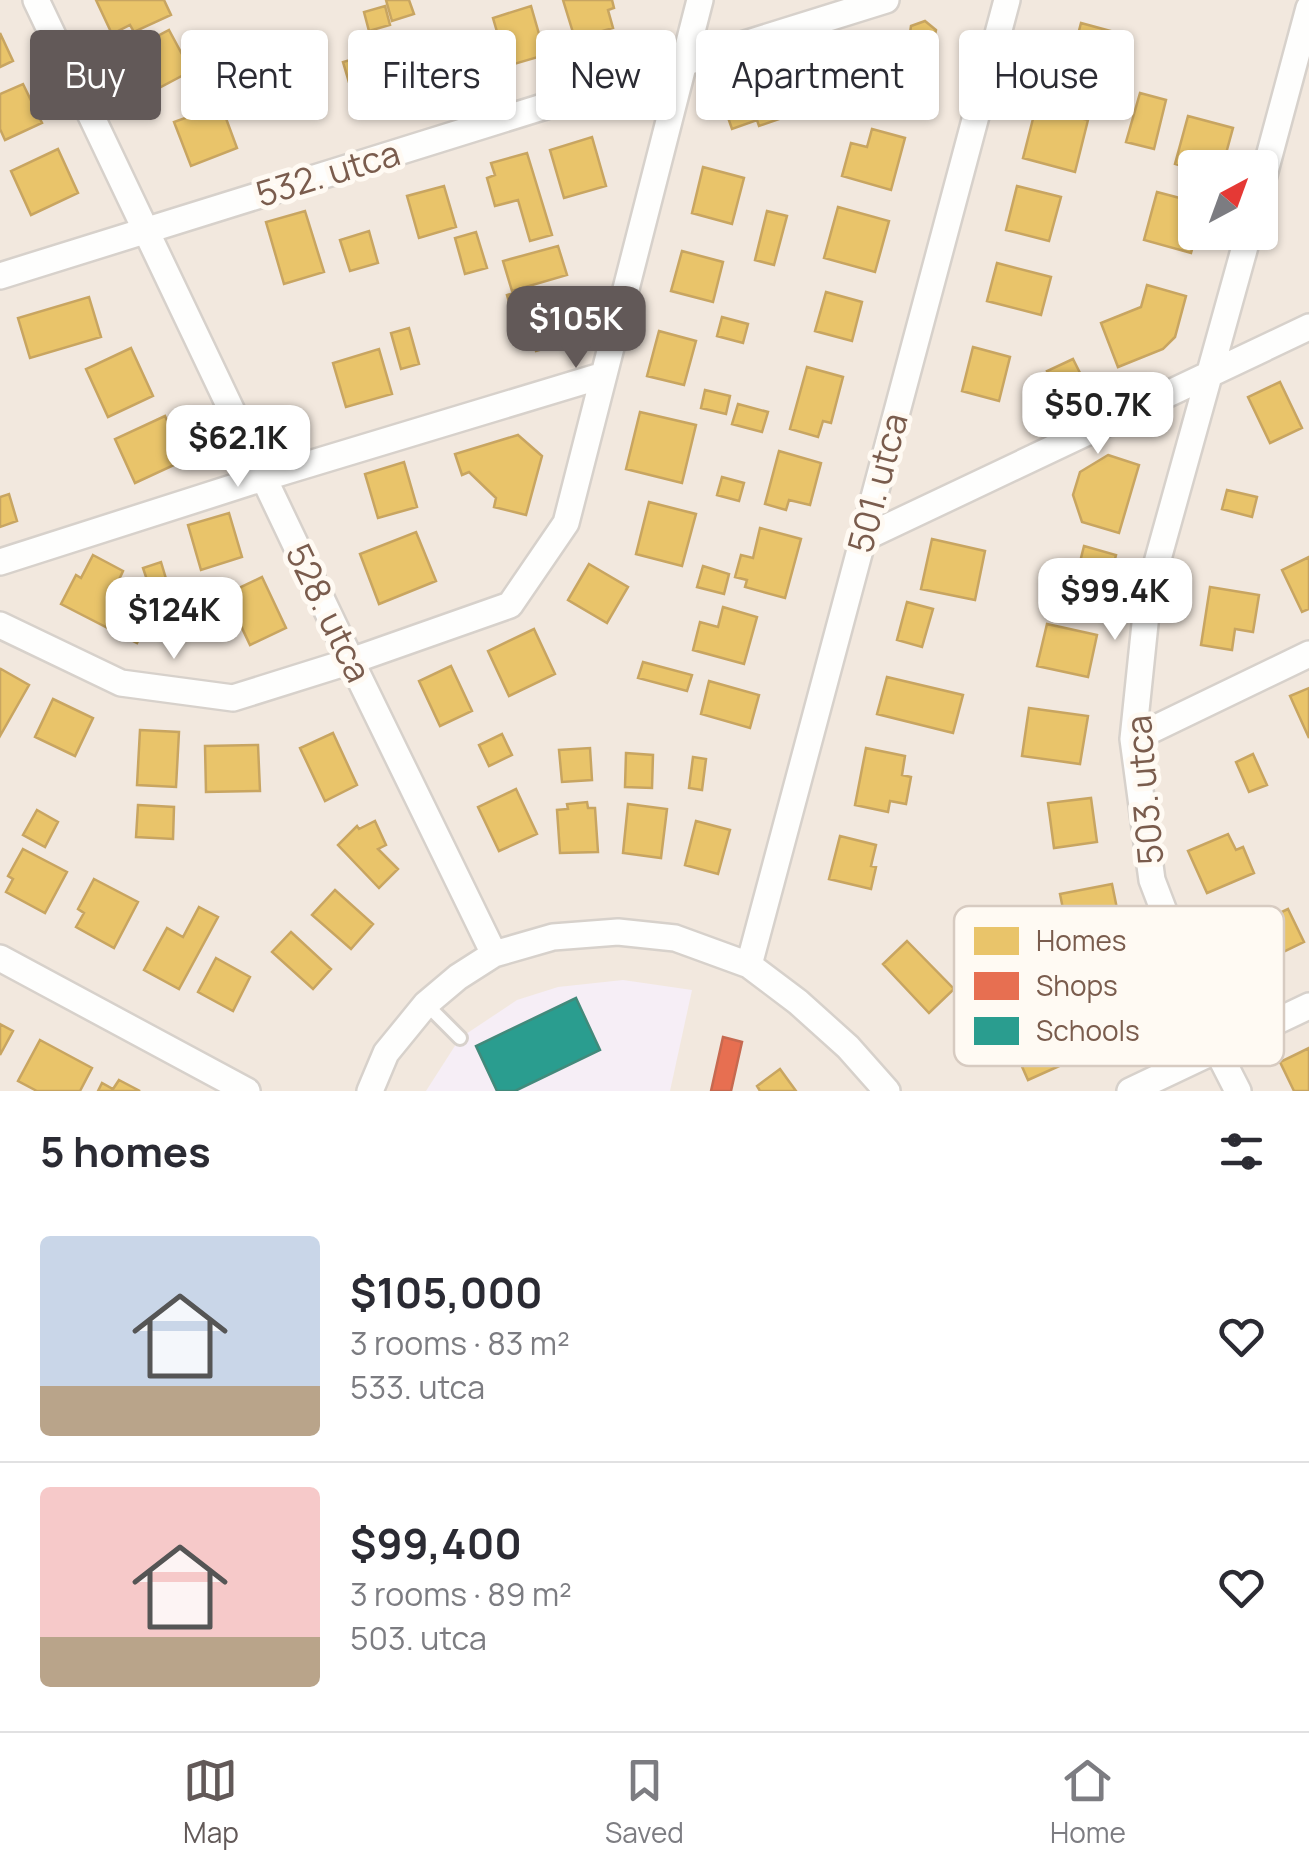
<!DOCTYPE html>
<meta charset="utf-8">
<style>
body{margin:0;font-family:Manrope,sans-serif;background:#f2f2f3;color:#2b2b33;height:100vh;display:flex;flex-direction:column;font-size:38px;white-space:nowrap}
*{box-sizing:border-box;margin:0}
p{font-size:32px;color:#7c7c81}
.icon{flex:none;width:55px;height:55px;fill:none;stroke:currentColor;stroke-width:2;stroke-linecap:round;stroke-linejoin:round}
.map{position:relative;height:1091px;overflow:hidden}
.details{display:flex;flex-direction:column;background:#fff;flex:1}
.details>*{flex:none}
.guide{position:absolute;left:30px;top:30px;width:1250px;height:90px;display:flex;gap:20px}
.needle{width:65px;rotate:41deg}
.buttons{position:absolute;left:1178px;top:150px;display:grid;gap:20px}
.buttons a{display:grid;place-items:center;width:100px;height:100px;border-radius:10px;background:#fff;box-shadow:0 2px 8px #0004;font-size:50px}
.price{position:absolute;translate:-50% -85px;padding:0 22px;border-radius:20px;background:#fff;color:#222;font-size:32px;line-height:65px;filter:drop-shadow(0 2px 5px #0008)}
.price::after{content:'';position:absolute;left:50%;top:60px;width:30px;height:22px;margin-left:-15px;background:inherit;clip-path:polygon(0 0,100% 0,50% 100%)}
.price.selected{background:#625958;color:#fff}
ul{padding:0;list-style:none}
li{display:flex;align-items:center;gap:30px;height:250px;padding:0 40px}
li+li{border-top:2px solid #e1e1e2}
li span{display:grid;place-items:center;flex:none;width:280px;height:200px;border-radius:10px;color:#555}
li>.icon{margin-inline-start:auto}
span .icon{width:120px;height:120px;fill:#fffc;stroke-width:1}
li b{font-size:42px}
h2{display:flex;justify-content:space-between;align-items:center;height:120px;padding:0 40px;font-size:42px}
.tag{padding:0 35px;border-radius:10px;background:#fff;box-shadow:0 2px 8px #0004;font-size:35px;line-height:90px}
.tag.selected{background:#625958;color:#fff}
.menu{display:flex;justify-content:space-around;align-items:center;height:140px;border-top:2px solid #e1e1e2;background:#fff;font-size:28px;color:#7c7c81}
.menu a{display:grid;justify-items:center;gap:5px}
.menu .selected{color:#625958}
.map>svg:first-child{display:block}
</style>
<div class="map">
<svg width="1309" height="1091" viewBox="0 0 1309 1091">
<rect width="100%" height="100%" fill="#f9f5f0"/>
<path fill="#f2e8de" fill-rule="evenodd" d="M 0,0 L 1309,0 L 1309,1091 L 0,1091 ZM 1195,168 L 1260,168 L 1260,232 L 1195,232 Z"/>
<path fill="#f6eef6" d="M 623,980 L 692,990 L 670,1091 L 426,1091 L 460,1038 L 517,1000 L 558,987 Z"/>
<path fill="#e9c46a" stroke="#c8a561" stroke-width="2.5" d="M 96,0 L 164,0 L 171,15 L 134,32 L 130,25 L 112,34 Z
M 386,0 L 409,0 L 414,14 L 392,21 Z
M 563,0 L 612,0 L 614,8 L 608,10 L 613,28 L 575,39 Z
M 385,6 L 390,25 L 369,31 L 364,12 Z
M 531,6 L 545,55 L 507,66 L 493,18 Z
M 925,21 L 936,30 L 933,44 L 920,49 L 909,40 L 911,26 Z
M 1081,23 L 1125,35 L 1110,92 L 1066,80 Z
M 169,30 L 191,71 L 140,98 L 118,57 Z
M 450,32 L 464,80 L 422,93 L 408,44 Z
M 0,33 L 13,61 L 0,67 Z
M 871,44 L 926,59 L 913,108 L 858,93 Z
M 815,46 L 821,65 L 811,69 L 804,50 Z
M 384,50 L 399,101 L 358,113 L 343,62 Z
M 319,59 L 324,77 L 316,80 L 319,92 L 301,97 L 297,85 L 288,88 L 283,69 Z
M 766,75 L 782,118 L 759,126 L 757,120 L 732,129 L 719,92 Z
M 826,83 L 857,91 L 852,107 L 821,98 Z
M 23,84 L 42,123 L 5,140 L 0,129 L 0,94 Z
M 1140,93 L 1166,100 L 1154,149 L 1126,142 Z
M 221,105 L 237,148 L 191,166 L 174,122 Z
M 1036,107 L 1088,120 L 1075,172 L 1023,158 Z
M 1188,116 L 1233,128 L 1222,168 L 1195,168 L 1195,170 L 1175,164 Z
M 872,129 L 905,138 L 891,190 L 842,176 L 851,143 L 867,147 Z
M 592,137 L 606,186 L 564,198 L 550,150 Z
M 58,149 L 78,193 L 31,215 L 11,171 Z
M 527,153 L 552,235 L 530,241 L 518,200 L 495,206 L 487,178 L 495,175 L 491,163 Z
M 703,167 L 744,178 L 732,224 L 692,213 Z
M 444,186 L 456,227 L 419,238 L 407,196 Z
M 1017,186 L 1061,197 L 1049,241 L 1006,230 Z
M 1157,192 L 1195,202 L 1195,232 L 1197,232 L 1191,253 L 1144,240 Z
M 838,207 L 889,221 L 875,272 L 824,258 Z
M 305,211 L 324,272 L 284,284 L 266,222 Z
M 767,211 L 787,216 L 774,265 L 755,260 Z
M 369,231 L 378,263 L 350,271 L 340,240 Z
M 476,232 L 487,268 L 465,274 L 455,238 Z
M 558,246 L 567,275 L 512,291 L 503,261 Z
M 682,251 L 723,262 L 713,302 L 671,291 Z
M 997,263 L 1051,277 L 1041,315 L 987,301 Z
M 1147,285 L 1186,296 L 1175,337 L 1163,349 L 1118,367 L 1101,323 L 1141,307 Z
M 524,290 L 529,307 L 556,299 L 568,342 L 536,351 L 529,329 L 518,332 L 507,295 Z
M 826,292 L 862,302 L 852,341 L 815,331 Z
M 89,297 L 101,337 L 30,358 L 18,318 Z
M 722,317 L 748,324 L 743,343 L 717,336 Z
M 409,328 L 419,364 L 401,369 L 391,333 Z
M 659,331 L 696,341 L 684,385 L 647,376 Z
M 973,347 L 1010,357 L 999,401 L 962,391 Z
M 131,348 L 153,396 L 108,417 L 86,369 Z
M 379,349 L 392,394 L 346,407 L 333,363 Z
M 1073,359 L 1085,383 L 1059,396 L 1047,371 Z
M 807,367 L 843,377 L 831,423 L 823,421 L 818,437 L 790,429 Z
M 1280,382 L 1302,428 L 1270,443 L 1248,397 Z
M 705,390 L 730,396 L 726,414 L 701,408 Z
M 738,404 L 768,412 L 762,432 L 732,424 Z
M 640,412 L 696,425 L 682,483 L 626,469 Z
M 165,416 L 185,460 L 135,483 L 115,439 Z
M 518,435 L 542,456 L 526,515 L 494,507 L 496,498 L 469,472 L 462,475 L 455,454 Z
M 779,451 L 821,463 L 810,505 L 789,500 L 786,510 L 765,504 Z
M 1108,455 L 1139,465 L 1119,533 L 1082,522 L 1073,495 L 1080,472 Z
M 404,462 L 417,507 L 378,518 L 365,474 Z
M 722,477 L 744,483 L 739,501 L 717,495 Z
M 1227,490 L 1257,497 L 1252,517 L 1222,509 Z
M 9,494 L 17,521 L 0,527 L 0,497 Z
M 649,502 L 696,514 L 682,566 L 636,554 Z
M 229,513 L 242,557 L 201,570 L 188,525 Z
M 760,528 L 801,539 L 785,598 L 745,587 L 747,580 L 735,577 L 741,555 L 753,558 Z
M 416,532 L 436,581 L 379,604 L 360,554 Z
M 932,539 L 985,551 L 975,600 L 921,589 Z
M 1084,546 L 1116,555 L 1104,602 L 1072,594 Z
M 93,555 L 123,571 L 118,582 L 143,595 L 136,609 L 150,616 L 137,643 L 61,604 L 76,575 L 81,578 Z
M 1309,557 L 1309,609 L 1302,612 L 1282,570 Z
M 161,562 L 167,582 L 172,581 L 177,598 L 155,604 L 143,568 Z
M 589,564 L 628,587 L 607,623 L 568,600 Z
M 703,566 L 729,574 L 724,594 L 697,587 Z
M 262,577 L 286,628 L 250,645 L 226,594 Z
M 1210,587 L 1259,595 L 1253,632 L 1235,629 L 1232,650 L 1201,645 Z
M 907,602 L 933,609 L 922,647 L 897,640 Z
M 723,607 L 757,617 L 744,664 L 693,650 L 700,622 L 718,627 Z
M 1047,624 L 1097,635 L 1088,677 L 1037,666 Z
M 534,629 L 555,674 L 509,696 L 488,651 Z
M 643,662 L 692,675 L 687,691 L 638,678 Z
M 451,666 L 472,711 L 440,726 L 419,681 Z
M 1,669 L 29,685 L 0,736 L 0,671 Z
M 887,677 L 963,695 L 953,733 L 877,714 Z
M 709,681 L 759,695 L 750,728 L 701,714 Z
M 1309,688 L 1309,738 L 1290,696 Z
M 53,699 L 93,718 L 75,756 L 35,737 Z
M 1029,708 L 1088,716 L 1080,764 L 1022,756 Z
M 140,730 L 179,732 L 176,787 L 137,785 Z
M 333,733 L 357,785 L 325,801 L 300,748 Z
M 502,734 L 512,755 L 489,766 L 479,745 Z
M 258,745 L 260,791 L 206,792 L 205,746 Z
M 590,748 L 592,780 L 562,782 L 559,750 Z
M 866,748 L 905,756 L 902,775 L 911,777 L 906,804 L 890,801 L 888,812 L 855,805 Z
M 626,753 L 653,755 L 652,788 L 625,787 Z
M 1253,754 L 1267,785 L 1249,792 L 1236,762 Z
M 693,757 L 706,759 L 702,790 L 689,788 Z
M 516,789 L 537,834 L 499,851 L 478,807 Z
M 1091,798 L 1097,842 L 1054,848 L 1048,803 Z
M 587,802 L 588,808 L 595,808 L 598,852 L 560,853 L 557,810 L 568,809 L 567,804 Z
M 628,804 L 667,809 L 661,858 L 623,853 Z
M 138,805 L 174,807 L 173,839 L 136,837 Z
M 37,810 L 58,822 L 45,847 L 23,835 Z
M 375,821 L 386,845 L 378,849 L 398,869 L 379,888 L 338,845 L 357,826 L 359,829 Z
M 696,821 L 730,830 L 718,874 L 685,865 Z
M 1228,834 L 1236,850 L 1243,847 L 1254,873 L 1207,893 L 1188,851 Z
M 840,836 L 876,845 L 871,866 L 876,867 L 871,889 L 829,879 Z
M 23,849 L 67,872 L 45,913 L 6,892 L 13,879 L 8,876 Z
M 94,879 L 138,902 L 114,948 L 76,927 L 84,913 L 78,909 Z
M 1112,884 L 1123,938 L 1071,949 L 1060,894 Z
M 335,890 L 373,924 L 351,949 L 312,915 Z
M 199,907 L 218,917 L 179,989 L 144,970 L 167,928 L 183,937 Z
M 1288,909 L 1304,942 L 1256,965 L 1240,932 Z
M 291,932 L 331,969 L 313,989 L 272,952 Z
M 907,941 L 954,989 L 929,1013 L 883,964 Z
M 216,958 L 250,977 L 233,1011 L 198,992 Z
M 1060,1020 L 1077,1058 L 1028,1080 L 1011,1042 Z
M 0,1024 L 13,1031 L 0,1055 Z
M 40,1040 L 92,1068 L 80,1091 L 37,1091 L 18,1081 Z
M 1309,1048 L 1309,1091 L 1294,1091 L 1280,1062 Z
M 780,1069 L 796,1091 L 760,1091 L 757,1086 Z
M 119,1080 L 140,1091 L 98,1091 L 102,1083 L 113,1089 Z"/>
<path fill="#e76f51" stroke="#c66950" stroke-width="2.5" d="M 723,1037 L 742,1042 L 731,1091 L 711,1091 Z"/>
<path fill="#2a9d8f" stroke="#428a7b" stroke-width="2.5" d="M 576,998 L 600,1050 L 515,1091 L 497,1091 L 476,1046 Z"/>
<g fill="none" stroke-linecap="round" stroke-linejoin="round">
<defs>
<path id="lane" d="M 426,1004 L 460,1038"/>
<path id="street" d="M 36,0 L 351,661 L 494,954
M 1260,190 L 1309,8
M 0,276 L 886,0
M 864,538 L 1309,327
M 0,562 L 263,478 L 604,375
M 0,625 L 121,683 L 233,698 L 351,661 L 510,605 L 566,523 L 700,0
M 1133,739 L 1309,654
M 0,958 L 247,1091
M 749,965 L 1007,0
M 370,1091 L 386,1053 L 426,1004 L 458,977 L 494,954 L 553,937 L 618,932 L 675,938 L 749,965 L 798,1002 L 848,1047 L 887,1091
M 1130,1091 L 1309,1006
M 1238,1091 L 1217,1050 L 1152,880 L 1133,739 L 1148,595 L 1249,232"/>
</defs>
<use href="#lane" stroke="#d7d1cb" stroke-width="18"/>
<use href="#street" stroke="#d7d1cb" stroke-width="30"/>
<use href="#lane" stroke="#fefefd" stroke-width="12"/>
<use href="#street" stroke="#fefefd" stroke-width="25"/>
</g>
<g text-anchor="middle" stroke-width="10" stroke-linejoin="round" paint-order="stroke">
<g font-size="35" fill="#7a5c4d" stroke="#fffaf3">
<text transform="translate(328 174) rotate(-17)" y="12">532. utca</text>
<text transform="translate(878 483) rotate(-75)" y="12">501. utca</text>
<text transform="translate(328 613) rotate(64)" y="12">528. utca</text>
<text transform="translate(1145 790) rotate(-95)" y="12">503. utca</text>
</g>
</g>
<rect x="954" y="906" width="330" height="160" rx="15" fill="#fffaf3" stroke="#d7cbc1" stroke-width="2.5"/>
<rect x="974" y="927" width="45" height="28" fill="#e9c46a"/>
<rect x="974" y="972" width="45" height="28" fill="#e76f51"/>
<rect x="974" y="1017" width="45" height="28" fill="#2a9d8f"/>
<g font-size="28" fill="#7a5c4d">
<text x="1036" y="951">Homes</text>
<text x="1036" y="996">Shops</text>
<text x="1036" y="1041">Schools</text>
</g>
</svg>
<div class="buttons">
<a><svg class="needle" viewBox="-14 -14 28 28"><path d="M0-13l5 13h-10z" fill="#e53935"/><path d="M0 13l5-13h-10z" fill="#7c7c81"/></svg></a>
</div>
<b class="price selected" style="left:576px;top:371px">$105K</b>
<b class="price" style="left:1098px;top:457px">$50.7K</b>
<b class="price" style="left:238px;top:490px">$62.1K</b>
<b class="price" style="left:1115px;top:643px">$99.4K</b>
<b class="price" style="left:174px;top:662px">$124K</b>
<div class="guide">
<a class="tag selected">Buy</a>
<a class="tag">Rent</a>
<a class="tag">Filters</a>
<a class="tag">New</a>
<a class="tag">Apartment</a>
<a class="tag">House</a>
</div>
</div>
<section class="details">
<h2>5 homes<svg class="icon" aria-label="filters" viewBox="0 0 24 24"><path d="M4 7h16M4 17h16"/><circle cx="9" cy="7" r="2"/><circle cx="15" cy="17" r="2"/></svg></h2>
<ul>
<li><span style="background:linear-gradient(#c9d6e8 75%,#b9a48a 0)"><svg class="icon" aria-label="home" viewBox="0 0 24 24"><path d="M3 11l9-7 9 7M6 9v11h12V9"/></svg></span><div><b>$105,000</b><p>3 rooms · 83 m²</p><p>533. utca</p></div><svg class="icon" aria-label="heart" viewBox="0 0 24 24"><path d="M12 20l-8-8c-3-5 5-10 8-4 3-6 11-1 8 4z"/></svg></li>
<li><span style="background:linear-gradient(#f6c9c9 75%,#b9a48a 0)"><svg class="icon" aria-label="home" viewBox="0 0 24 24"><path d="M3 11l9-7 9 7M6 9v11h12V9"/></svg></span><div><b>$99,400</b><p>3 rooms · 89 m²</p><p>503. utca</p></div><svg class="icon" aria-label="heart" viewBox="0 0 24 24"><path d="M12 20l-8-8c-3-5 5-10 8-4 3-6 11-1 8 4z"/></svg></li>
</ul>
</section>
<nav class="menu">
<a class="selected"><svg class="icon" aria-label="map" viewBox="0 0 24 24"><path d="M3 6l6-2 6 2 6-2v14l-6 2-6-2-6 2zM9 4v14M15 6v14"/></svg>Map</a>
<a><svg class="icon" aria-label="saved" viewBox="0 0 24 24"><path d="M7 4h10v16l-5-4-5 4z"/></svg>Saved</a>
<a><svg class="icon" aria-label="home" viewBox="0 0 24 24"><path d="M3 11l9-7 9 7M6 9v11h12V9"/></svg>Home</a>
</nav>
